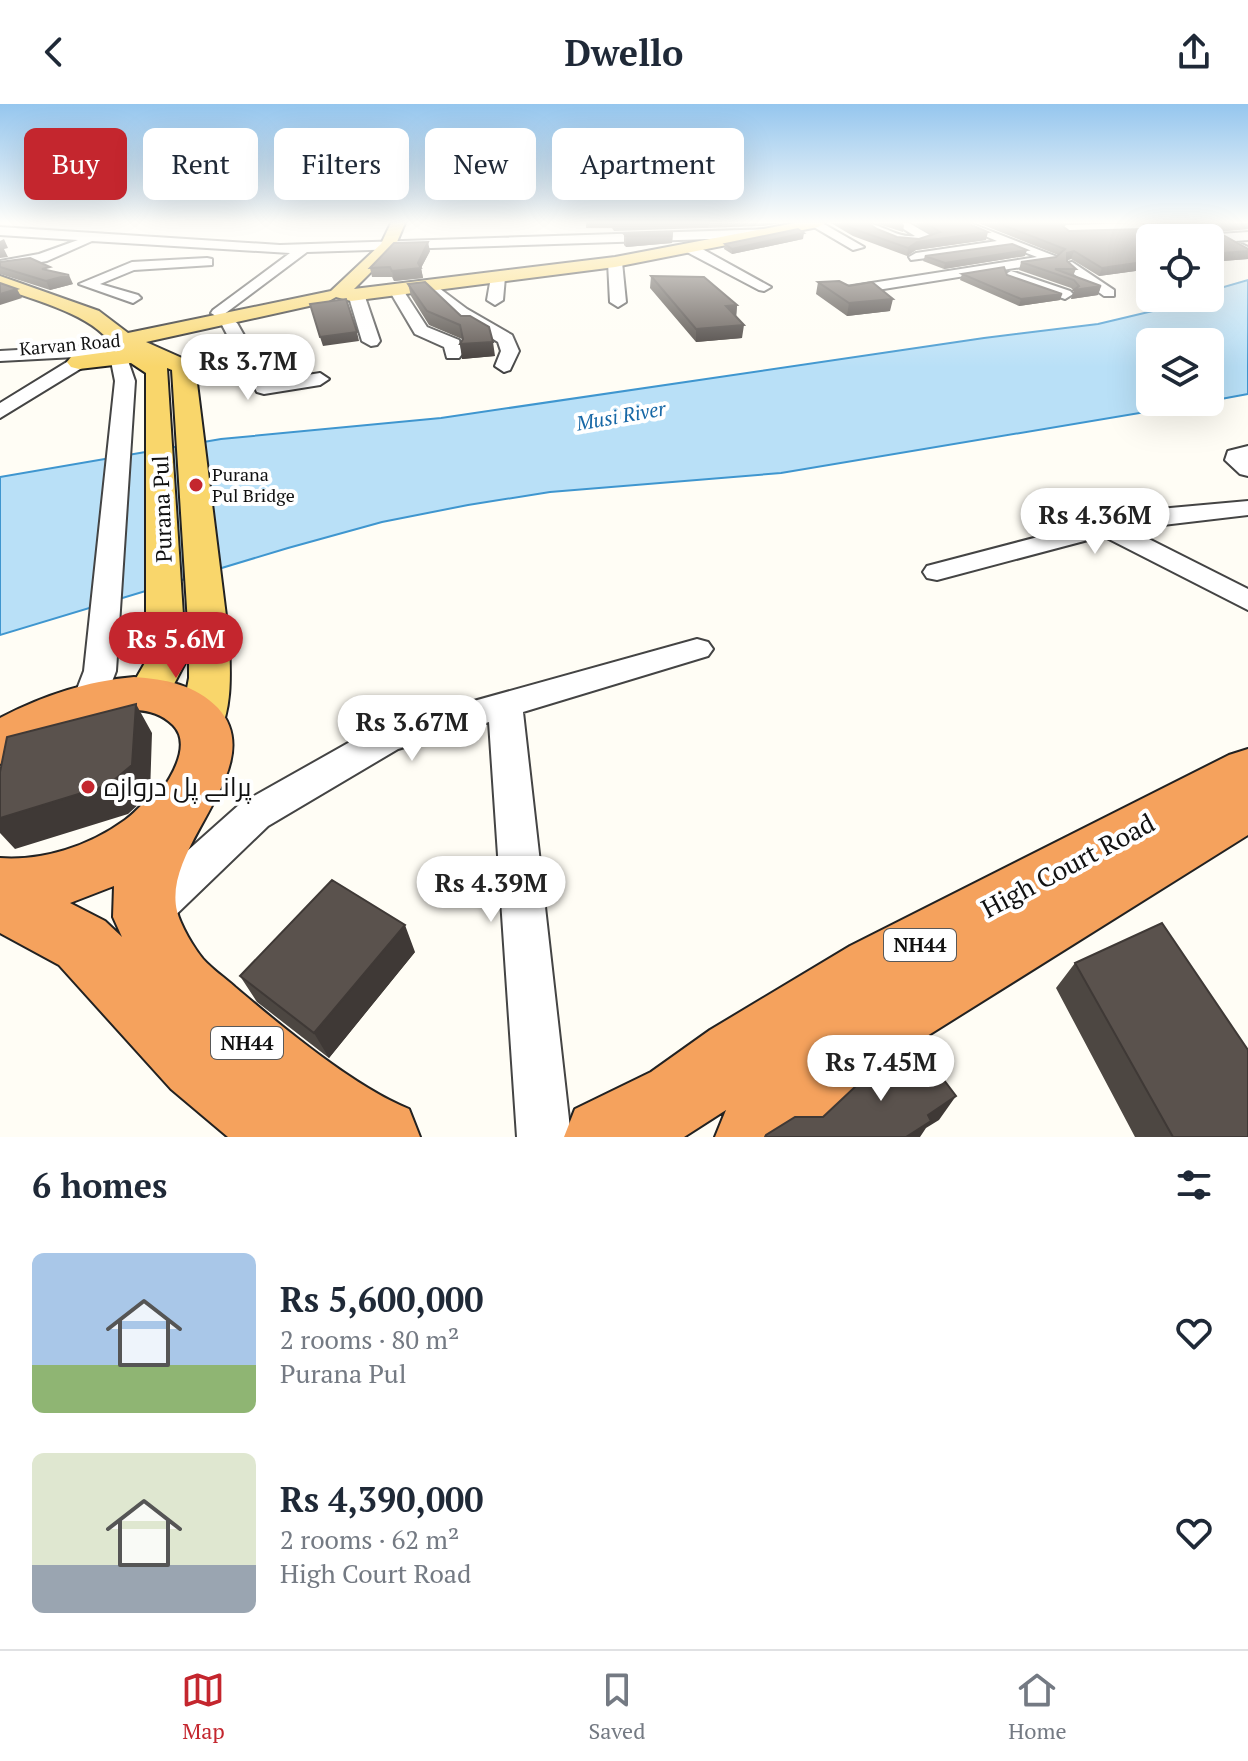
<!DOCTYPE html>
<meta charset="utf-8">
<style>
body{margin:0;font-family:"PT Serif",Cairo,serif;background:#f6f6f7;color:#1f2937;height:100vh;display:flex;flex-direction:column;font-size:30px;white-space:nowrap}
*{box-sizing:border-box;margin:0}
p{font-size:26px;color:#747a83}
.icon{flex:none;width:44px;height:44px;fill:none;stroke:currentColor;stroke-width:2;stroke-linecap:round;stroke-linejoin:round}
.map{position:relative;height:1033px;overflow:hidden}
.side{display:flex;flex-direction:column;background:#fff;flex:1}
.side>*{flex:none}
.banner{position:absolute;left:24px;top:24px;width:800px;height:72px;display:flex;gap:16px}
.tools{position:absolute;left:1136px;top:120px;display:grid;gap:16px}
.tools a{display:grid;place-items:center;width:88px;height:88px;border-radius:12px;background:#fff;box-shadow:0 8px 32px #0002;font-size:40px}
.price{position:absolute;translate:-50% -68px;padding:0 18px;border-radius:28px;background:#fff;color:#222;font-size:26px;line-height:52px;filter:drop-shadow(0 2px 4px #0008)}
.price::after{content:'';position:absolute;left:50%;top:48px;width:24px;height:18px;margin-left:-12px;background:inherit;clip-path:polygon(0 0,100% 0,50% 100%)}
.price.on{background:#c4262e;color:#fff}
ul{padding:0;list-style:none}
li{display:flex;align-items:center;gap:24px;height:200px;padding:0 32px}
li span{display:grid;place-items:center;flex:none;width:224px;height:160px;border-radius:12px;color:#555}
li>.icon{margin-inline-start:auto}
span .icon{width:96px;height:96px;fill:#fffc;stroke-width:1}
li b{font-size:34px}
h2{display:flex;justify-content:space-between;align-items:center;height:96px;padding:0 32px;font-size:34px}
.tag{padding:0 28px;border-radius:12px;background:#fff;box-shadow:0 8px 32px #0002;font-size:28px;line-height:72px}
.tag.on{background:#c4262e;color:#fff}
header{display:flex;justify-content:space-between;align-items:center;height:104px;padding:0 32px;background:#fff;font-size:36px;font-weight:800}
.tabs{display:flex;justify-content:space-around;align-items:center;height:112px;border-top:2px solid #e0e1e3;background:#fff;font-size:22px;color:#747a83}
.tabs a{display:grid;justify-items:center;gap:4px}
.tabs .on{color:#c4262e}
.map>svg:first-child{display:block}
</style>
<header><svg class="icon" aria-label="back" viewBox="0 0 24 24"><path d="M15 5l-7 7 7 7"/></svg>Dwello<svg class="icon" aria-label="share" viewBox="0 0 24 24"><path d="M12 15V3M7 8l5-5 5 5M5 13v7h14v-7"/></svg></header>
<div class="map">
<svg width="1248" height="1033" viewBox="0 0 1248 1033">
<rect width="100%" height="100%" fill="#fffdf5"/>
<path fill="#b9e0f7" stroke="#3f96cf" stroke-width="2" d="M 1248,176 L 1248,290 L 1210,297 L 1210,238 L 1150,238 L 1150,298 L 1205,298 L 781,369 L 550,388 L 468,401 L 382,418 L 288,444 L 0,531 L 0,373 L 221,335 L 441,314 L 984,234 L 1098,220 L 1178,201 L 1194,194 L 1210,194 L 1210,187 Z"/>
<g fill="none" stroke-linecap="round" stroke-linejoin="round">
<defs>
<path id="minor" d="M 807,119 L 822,119 L 864,143 L 853,146 Z
M 860,119 C 881,118 895,134 915,132 L 894,119 L 909,119 L 935,134 C 912,149 880,135 860,119 Z
M 954,119 L 970,119 L 1060,154 L 1053,158 L 846,191 L 839,187 L 846,183 L 1037,153 L 1011,143 L 911,156 L 909,153 L 916,149 L 997,137 Z
M 0,123 L 280,141 L 768,125 L 774,129 L 768,133 L 307,148 L 219,214 L 211,209 L 213,206 L 290,149 L 92,137 L 47,157 L 0,165 L 0,157 L 39,150 L 78,136 L 0,131 Z
M 1248,128 L 1248,136 L 1235,137 L 1248,143 L 1248,149 L 1244,150 L 1213,134 L 1219,130 Z
M 685,141 L 695,141 L 771,183 L 764,187 L 759,186 L 685,147 Z
M 207,154 L 212,155 L 212,161 L 134,166 L 100,180 L 138,191 L 141,194 L 133,199 L 79,180 L 132,158 Z
M 615,154 L 622,158 L 626,198 L 618,203 L 610,198 L 608,158 Z
M 1072,158 L 1114,186 L 1114,192 L 1104,192 L 1067,165 L 1067,159 Z
M 1011,167 L 1070,187 L 1073,190 L 1065,195 L 1006,174 L 1004,171 Z
M 498,169 L 505,173 L 503,196 L 495,201 L 487,196 L 491,173 Z
M 431,178 L 467,205 L 512,231 L 519,247 L 510,266 L 504,268 L 495,262 L 501,247 L 498,238 L 455,211 L 426,185 L 424,182 Z
M 396,182 L 401,183 L 427,223 L 459,236 L 462,250 L 459,254 L 447,254 L 444,243 L 415,230 L 389,186 Z
M 356,185 L 364,190 L 380,237 L 377,241 L 371,242 L 362,237 L 348,190 Z
M 229,214 L 237,219 L 270,277 L 320,269 L 329,275 L 320,281 L 264,290 L 257,288 L 221,219 Z
M 89,242 C 98,244 103,241 112,243 L 114,248 L 125,248 L 135,277 L 116,567 L 101,607 L 89,610 L 77,607 L 72,598 L 84,567 L 115,277 L 110,252 L 85,262 L 0,314 L 0,299 L 75,253 L 0,257 L 0,247 Z
M 1248,342 L 1248,372 L 1240,370 L 1225,356 L 1228,347 Z
M 1248,397 L 1248,411 L 1129,425 L 1248,485 L 1248,506 L 1103,432 L 937,476 L 927,474 L 923,468 L 927,462 L 1137,407 Z
M 697,535 L 708,538 L 713,545 L 708,552 L 523,608 L 571,1033 L 517,1033 L 489,618 L 398,645 L 268,722 L 161,825 L 146,831 L 131,825 L 124,811 L 131,797 L 240,700 L 373,625 Z"/>
<path id="major" d="M 391,119 L 405,119 L 394,145 L 354,185 L 615,153 L 795,119 L 825,119 L 818,123 L 615,163 L 351,197 L 336,193 L 327,198 L 146,238 L 191,258 L 195,263 L 229,536 C 230,567 233,603 218,632 L 202,636 L 186,632 L 180,620 L 189,574 L 189,536 L 172,266 L 167,264 L 186,557 L 162,603 L 147,607 L 132,603 L 126,592 L 146,557 L 146,269 L 131,259 L 79,265 L 71,263 L 67,258 L 71,253 L 115,247 L 118,243 L 112,242 C 97,212 32,195 0,184 L 0,172 L 99,207 L 128,229 L 331,187 L 381,140 Z"/>
<path id="highway" d="M 134,573 C 165,575 196,581 218,604 C 271,663 161,741 177,807 C 180,821 194,844 203,855 C 212,865 225,874 235,883 C 281,922 354,983 409,1005 L 420,1033 L 228,1033 L 171,985 L 59,861 L 0,829 L 0,754 C 44,757 89,742 125,716 C 138,707 145,694 160,689 C 172,672 192,640 173,621 C 126,576 44,646 0,660 L 0,614 C 42,592 87,577 134,573 ZM 114,782 L 113,813 L 122,833 L 105,817 L 70,799 Z
M 1248,645 L 1248,731 L 927,932 L 863,983 L 811,1033 L 715,1033 L 726,1006 L 684,1033 L 564,1033 L 575,1005 L 651,968 L 710,926 L 850,842 L 1229,651 Z"/>
</defs>
<use href="#minor" stroke="#444" stroke-width="4"/>
<use href="#major" stroke="#222" stroke-width="4"/>
<use href="#highway" stroke="#222" stroke-width="4"/>
<use href="#minor" fill="#fff" fill-rule="evenodd"/>
<use href="#major" fill="#f9d66b" fill-rule="evenodd"/>
<use href="#highway" fill="#f5a25d" fill-rule="evenodd"/>
</g>
<path fill="#4d4742" fill-rule="evenodd" d="M 586,119 L 780,119 L 762,122 L 614,127 L 612,124 L 586,124 Z
M 831,119 L 868,119 L 877,125 L 897,133 L 919,135 L 931,131 L 914,119 L 967,119 L 986,136 L 916,146 L 907,152 L 853,132 Z
M 875,119 L 902,119 L 904,121 L 903,128 Z
M 978,119 L 1248,119 L 1248,125 L 1218,128 L 1248,145 L 1248,155 L 1210,158 L 1150,134 L 1150,165 L 1099,172 L 1071,155 L 1067,156 L 1076,165 L 1073,172 L 1101,182 L 1098,191 L 1071,195 L 1074,187 L 1071,184 L 1019,166 L 1021,158 L 1056,153 L 1058,151 ZM 1139,119 L 1160,128 L 1069,127 L 1063,123 L 1066,121 Z
M 673,128 L 672,139 L 626,143 L 624,141 L 624,130 Z
M 803,135 L 732,150 L 724,145 L 725,140 Z
M 430,147 L 421,164 L 423,174 L 394,177 L 392,173 L 372,173 L 370,164 Z
M 925,152 L 1025,152 L 944,165 L 923,157 Z
M 0,158 L 52,167 L 73,180 L 50,186 L 0,170 Z
M 962,170 L 1007,171 L 1062,190 L 1060,196 L 1019,202 L 960,176 Z
M 651,172 L 737,201 L 736,213 L 742,234 L 696,238 L 650,184 Z
M 425,178 L 495,252 L 462,255 L 462,235 L 429,221 L 411,192 L 408,180 Z
M 818,178 L 890,207 L 847,212 L 816,190 Z
M 415,848 L 329,954 L 257,898 L 240,872 Z
M 1075,859 L 1248,1033 L 1135,1033 L 1056,884 Z"/>
<path fill="#3f3936" d="M 762,119 L 780,119 L 762,122 Z
M 1248,119 L 1248,125 L 1219,127 L 1210,133 L 1214,126 L 1222,120 Z
M 673,128 L 672,139 L 626,143 L 626,132 Z
M 988,128 L 986,136 L 916,146 L 907,152 L 908,144 L 917,138 Z
M 804,129 L 803,135 L 732,150 L 732,145 Z
M 4,135 L 8,144 L 4,145 L 8,153 L 0,154 L 0,137 Z
M 428,138 L 430,147 L 421,164 L 423,174 L 394,177 L 392,167 L 418,159 Z
M 1027,146 L 1025,152 L 944,165 L 945,159 Z
M 1074,147 L 1071,155 L 1065,157 L 1067,149 Z
M 1248,147 L 1248,155 L 1210,158 L 1210,150 Z
M 1150,157 L 1150,165 L 1099,172 L 1102,164 Z
M 69,171 L 73,180 L 50,186 L 46,177 Z
M 1101,182 L 1098,191 L 1071,195 L 1074,186 Z
M 17,185 L 22,194 L 0,201 L 0,190 Z
M 1062,190 L 1060,196 L 1019,202 L 1021,195 Z
M 893,195 L 890,207 L 847,212 L 849,199 Z
M 737,201 L 736,214 L 726,202 Z
M 744,221 L 742,234 L 696,238 L 696,225 Z
M 357,228 L 359,237 L 323,242 L 320,233 Z
M 493,238 L 495,252 L 462,255 L 460,240 Z
M 136,600 L 152,629 L 150,690 L 128,710 L 15,745 L 0,729 L 0,714 Z
M 405,821 L 415,848 L 329,954 L 314,929 Z
M 956,992 L 939,1016 L 926,1024 L 920,1033 L 906,1033 L 928,1011 Z"/>
<path fill="#5a524d" stroke="#3f3936" stroke-width="2" d="M 844,119 L 868,119 L 877,125 L 897,133 L 919,135 L 940,128 L 926,119 L 967,119 L 988,128 L 917,138 L 908,144 L 854,125 Z
M 998,119 L 1061,119 L 1060,120 L 1069,127 L 1141,125 L 1172,129 L 1175,125 L 1159,119 L 1234,119 L 1222,120 L 1214,126 L 1248,145 L 1248,147 L 1210,150 L 1210,134 L 1150,134 L 1150,157 L 1102,164 L 1074,147 L 1067,149 L 1067,157 L 1076,165 L 1055,165 L 1101,182 L 1074,186 L 1079,182 L 1074,176 L 1021,158 L 1056,153 L 1065,145 Z
M 798,125 L 804,129 L 732,145 L 725,140 Z
M 673,128 L 626,132 L 624,130 Z
M 428,138 L 418,159 L 421,164 L 392,167 L 390,163 L 370,164 L 394,139 Z
M 1012,140 L 1027,146 L 945,159 L 925,152 Z
M 30,154 L 50,163 L 42,165 L 69,171 L 46,177 L 0,163 L 0,158 Z
M 1004,163 L 1007,171 L 1062,190 L 1021,195 L 962,170 Z
M 651,172 L 704,173 L 737,201 L 726,202 L 744,221 L 696,225 Z
M 839,177 L 849,182 L 872,178 L 893,195 L 849,199 L 818,178 Z
M 425,178 L 461,212 L 470,212 L 489,223 L 493,238 L 460,240 L 463,235 L 460,221 L 427,207 L 408,180 Z
M 0,179 L 17,185 L 0,190 Z
M 346,195 L 357,228 L 320,233 L 310,200 Z
M 136,600 L 132,661 L 108,681 L 0,714 L 0,668 L 7,633 Z
M 332,776 L 405,821 L 314,929 L 240,872 Z
M 1162,819 L 1248,946 L 1248,1033 L 1173,1033 L 1075,859 Z
M 916,939 L 956,992 L 928,1011 L 931,1017 L 906,1033 L 765,1033 L 766,1031 L 795,1013 L 823,1013 L 874,965 Z"/>
<linearGradient id="sky" x2="0" y2="1"><stop stop-color="#95c6ee"/><stop offset="0.45" stop-color="#fffefa"/><stop offset="1" stop-color="#fffefa" stop-opacity="0"/></linearGradient>
<rect width="1248" height="263" fill="url(#sky)"/>
<g fill="#c4262e" stroke="#fff" stroke-width="3">
<circle cx="196" cy="381" r="8"/>
<circle cx="88" cy="683" r="8"/>
</g>
<g text-anchor="middle" stroke-width="8" stroke-linejoin="round" paint-order="stroke">
<g font-size="18" fill="#111" stroke="#fff">
<text transform="translate(70 241) rotate(-5)" y="6">Karvan Road</text>
</g>
<g font-size="18" fill="#111" stroke="#fff" text-anchor="start">
<text x="212" y="377">Purana<tspan x="212" dy="21">Pul Bridge</tspan></text>
</g>
<g font-size="20" font-style="italic" fill="#1768a6" stroke="#fff">
<text transform="translate(621 312) rotate(-10)" y="7">Musi River</text>
</g>
<g fill="#fff" stroke="#585858" stroke-width="2">
<rect x="884" y="825" width="72" height="32" rx="6"/>
<rect x="211" y="923" width="72" height="32" rx="6"/>
</g>
<g font-size="20" font-weight="bold" fill="#111">
<text x="920" y="848">NH44</text>
<text x="247" y="946">NH44</text>
</g>
<g font-size="22" fill="#111" stroke="#fff">
<text transform="translate(162 405) rotate(-92)" y="8">Purana Pul</text>
</g>
<g font-size="26" fill="#111" stroke="#fff" text-anchor="start">
<text x="104" y="692">پرانے پل دروازہ</text>
</g>
<g font-size="26" fill="#111" stroke="#fff">
<text transform="translate(1068 762) rotate(-28)" y="9">High Court Road</text>
</g>
</g>
</svg>
<div class="tools">
<a><svg class="icon" aria-label="locate" viewBox="0 0 24 24"><circle cx="12" cy="12" r="6"/><path d="M12 2v4M12 18v4M2 12h4M18 12h4"/></svg></a>
<a><svg class="icon" aria-label="layers" viewBox="0 0 24 24"><path d="M12 4l9 5-9 5-9-5zM3 14l9 5 9-5"/></svg></a>
</div>
<b class="price" style="left:248px;top:298px">Rs 3.7M</b>
<b class="price" style="left:1095px;top:452px">Rs 4.36M</b>
<b class="price on" style="left:176px;top:576px">Rs 5.6M</b>
<b class="price" style="left:412px;top:659px">Rs 3.67M</b>
<b class="price" style="left:491px;top:820px">Rs 4.39M</b>
<b class="price" style="left:881px;top:999px">Rs 7.45M</b>
<div class="banner">
<a class="tag on">Buy</a>
<a class="tag">Rent</a>
<a class="tag">Filters</a>
<a class="tag">New</a>
<a class="tag">Apartment</a>
</div>
</div>
<section class="side">
<h2>6 homes<svg class="icon" aria-label="filters" viewBox="0 0 24 24"><path d="M4 7h16M4 17h16"/><circle cx="9" cy="7" r="2"/><circle cx="15" cy="17" r="2"/></svg></h2>
<ul>
<li><span style="background:linear-gradient(#a9c7e8 70%,#8fb573 0)"><svg class="icon" aria-label="home" viewBox="0 0 24 24"><path d="M3 11l9-7 9 7M6 9v11h12V9"/></svg></span><div><b>Rs 5,600,000</b><p>2 rooms · 80 m²</p><p>Purana Pul</p></div><svg class="icon" aria-label="heart" viewBox="0 0 24 24"><path d="M12 20l-8-8c-3-5 5-10 8-4 3-6 11-1 8 4z"/></svg></li>
<li><span style="background:linear-gradient(#dfe7d0 70%,#9aa5b1 0)"><svg class="icon" aria-label="home" viewBox="0 0 24 24"><path d="M3 11l9-7 9 7M6 9v11h12V9"/></svg></span><div><b>Rs 4,390,000</b><p>2 rooms · 62 m²</p><p>High Court Road</p></div><svg class="icon" aria-label="heart" viewBox="0 0 24 24"><path d="M12 20l-8-8c-3-5 5-10 8-4 3-6 11-1 8 4z"/></svg></li>
</ul>
</section>
<nav class="tabs">
<a class="on"><svg class="icon" aria-label="map" viewBox="0 0 24 24"><path d="M3 6l6-2 6 2 6-2v14l-6 2-6-2-6 2zM9 4v14M15 6v14"/></svg>Map</a>
<a><svg class="icon" aria-label="saved" viewBox="0 0 24 24"><path d="M7 4h10v16l-5-4-5 4z"/></svg>Saved</a>
<a><svg class="icon" aria-label="home" viewBox="0 0 24 24"><path d="M3 11l9-7 9 7M6 9v11h12V9"/></svg>Home</a>
</nav>
